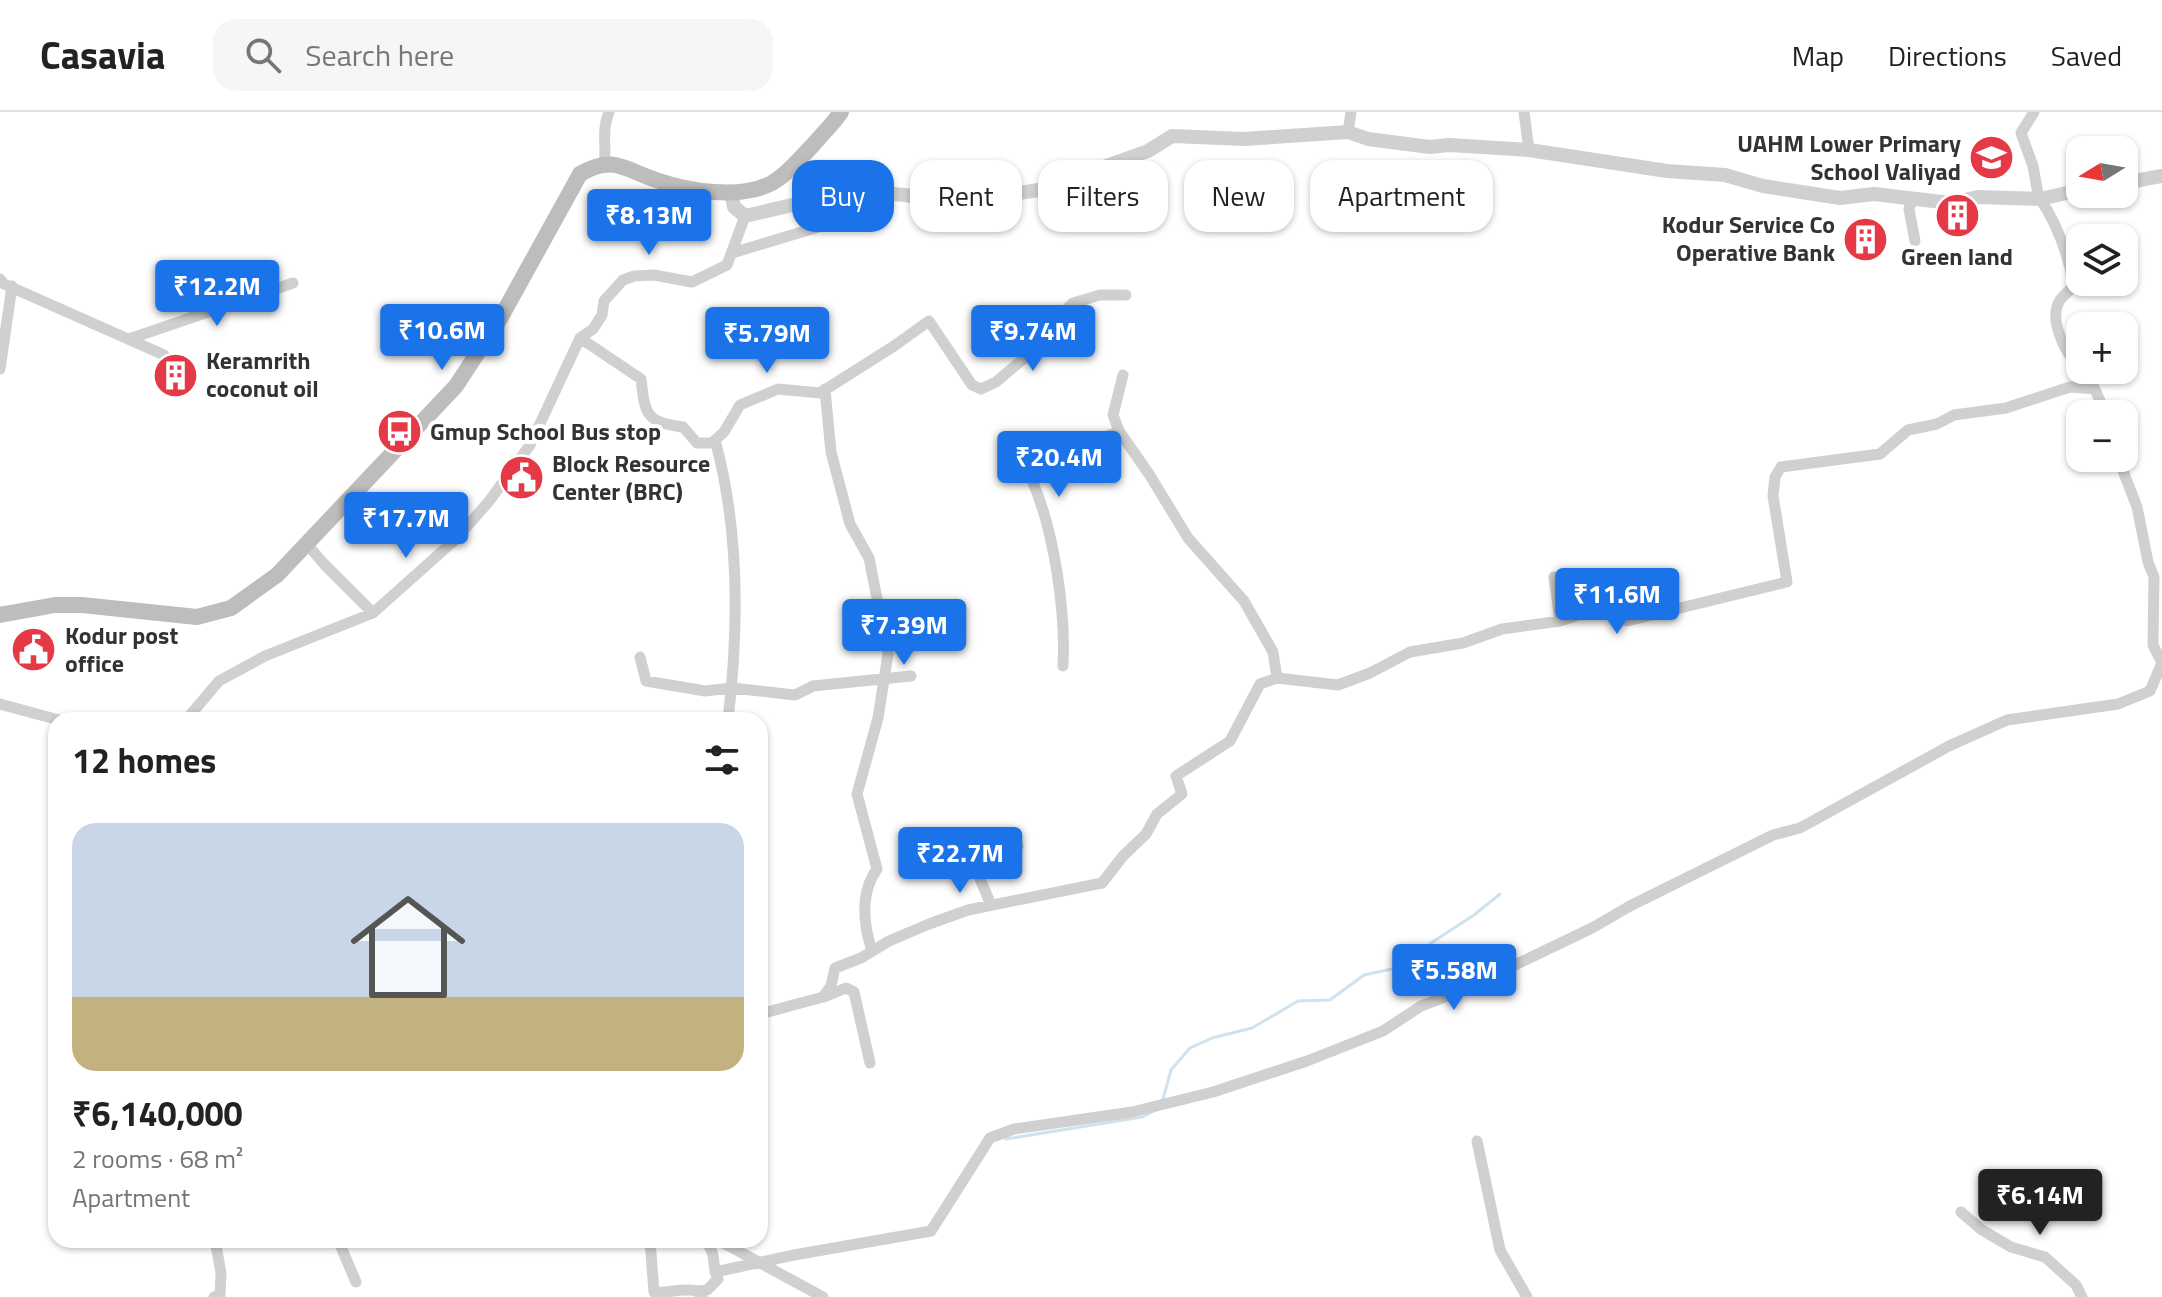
<!DOCTYPE html>
<meta charset="utf-8">
<style>
body{margin:0;font-family:"Titillium Web",sans-serif;background:#f6f6f6;color:#222;height:100vh;display:flex;flex-direction:column;font-size:30px;white-space:nowrap}
*{box-sizing:border-box;margin:0}
p{font-size:26px;color:#767676}
.icon{flex:none;width:44px;height:44px;fill:none;stroke:currentColor;stroke-width:2;stroke-linecap:round;stroke-linejoin:round}
.map{position:relative;flex:1;overflow:hidden}
.sheet{position:absolute;left:48px;top:600px;width:720px;height:536px;display:flex;flex-direction:column;background:#fff;border-radius:24px;box-shadow:0 2px 6px #0004}
.sheet>*{flex:none}
.banner{position:absolute;left:792px;top:48px;width:760px;height:72px;display:flex;gap:16px}
.needle{width:52px;rotate:259deg}
.fabs{position:absolute;left:2066px;top:24px;display:grid;gap:16px}
.fabs a{display:grid;place-items:center;width:72px;height:72px;border-radius:16px;background:#fff;box-shadow:0 2px 6px #0004;font-size:40px}
.price{position:absolute;translate:-50% -68px;padding:0 18px;border-radius:8px;background:#1a73e8;color:#fff;font-size:26px;line-height:52px;filter:drop-shadow(0 2px 4px #0008)}
.price::after{content:'';position:absolute;left:50%;top:48px;width:24px;height:18px;margin-left:-12px;background:inherit;clip-path:polygon(0 0,100% 0,50% 100%)}
.price.selected{background:#222;color:#fff}
ul{padding:0;list-style:none}
li{display:grid;align-content:center;gap:16px;height:424px;padding:0 24px}
li+li{border-top:2px solid #e0e0e0}
li span{display:grid;place-items:center;height:248px;border-radius:24px;color:#555}
li>.icon{margin-inline-start:auto}
span .icon{width:144px;height:144px;fill:#fffc;stroke-width:1}
li b{font-size:34px}
h2{display:flex;justify-content:space-between;align-items:center;height:96px;padding:0 24px;font-size:34px}
.chip{padding:0 28px;border-radius:24px;background:#fff;box-shadow:0 2px 6px #0004;font-size:28px;line-height:72px}
.chip.selected{background:#1a73e8;color:#fff}
header{display:flex;align-items:center;gap:48px;box-sizing:border-box;height:112px;padding:0 40px;background:#fff;border-bottom:2px solid #e0e0e0}
header strong{font-size:38px}
nav{display:flex;gap:44px;margin-inline-start:auto;font-size:28px}
.search{width:560px;height:72px;background:#f6f6f6;display:flex;align-items:center;gap:20px;box-sizing:border-box;padding:0 28px;border-radius:24px;color:#767676;font-size:30px}
.map>svg:first-child{display:block}
</style>
<header>
<strong>Casavia</strong>
<div class="search"><svg class="icon" aria-label="search" viewBox="0 0 24 24"><circle cx="10" cy="10" r="6"/><path d="M15 15l6 6"/></svg>Search here</div>
<nav><a>Map</a><a>Directions</a><a>Saved</a></nav>
</header>
<div class="map">
<svg width="2162" height="1185" viewBox="0 0 2162 1185">
<rect width="100%" height="100%" fill="#fff"/>
<g fill="none" stroke-linecap="round" stroke-linejoin="round">
<path stroke="#cfe2ee" stroke-width="3" d="M 1163,987 L 1171,958 L 1190,936 L 1212,926 L 1252,916 L 1298,889 L 1330,888 L 1364,863 L 1410,853 L 1431,831 L 1474,803 L 1500,782
M 1006,1027 L 1142,1005 L 1158,997"/>
<path stroke="#d0d0d0" stroke-width="11" d="M 1524,0 L 1529,38
M 2034,0 L 2021,21 L 2033,54 L 2039,88
M 1348,20 L 1351,0
M 604,54 C 607,35 601,19 609,0
M 1912,86 L 1909,97 L 1915,129
M 2040,87 C 2057,111 2068,144 2074,173 C 2070,178 2064,183 2060,188 C 2048,207 2065,242 2080,255
M 732,141 L 835,110 L 881,109
M 0,167 L 4,172 L 164,243
M 580,226 L 641,267 C 645,303 646,310 683,315 L 697,331 L 712,331 L 724,320 L 740,293 L 778,277 L 820,281 L 894,234 L 929,209 L 972,273 L 981,277 L 996,270 L 1035,237 L 1052,211 L 1073,191 L 1100,183 L 1126,183
M 580,226 L 593,217 L 602,203 L 604,189 L 623,168 L 634,164 L 654,163 L 692,170 L 727,153 L 745,104
M 129,227 L 293,171
M 0,257 L 12,174
M 2083,258 L 2088,262 L 2106,302
M 825,277 L 831,340 L 850,412 L 869,446 L 888,542 L 878,606 L 857,682 L 877,757 C 860,781 863,811 872,839
M 1119,319 L 1149,362 L 1188,426 L 1244,489 L 1273,540 L 1277,566
M 715,328 C 740,419 739,515 728,608
M 2118,346 L 2137,395 L 2148,450 L 2154,465 L 2153,533 L 2162,551
M 307,432 L 324,452 L 373,501
M 1554,465 L 1560,509
M 640,545 L 646,569 L 705,579 L 732,576 L 795,583 L 813,574 L 911,564
M 1063,554 C 1066,499 1054,419 1032,368 L 1075,338 L 1119,319 L 1113,303 L 1123,263
M 0,592 L 59,608
M 186,608 L 219,569 L 265,544 L 373,501 L 457,426 L 490,388 L 530,333 L 580,226
M 970,733 L 975,755 L 991,793
M 973,747 L 1018,734
M 824,885 L 846,876 L 854,880 L 870,951
M 760,902 L 823,885 L 831,874 L 835,856 L 861,846 L 889,829 L 929,812 L 968,798 L 1102,771 L 1123,744 L 1146,722 L 1157,702 L 1182,682 L 1176,664 L 1230,629 L 1260,572 L 1277,566 L 1338,573 L 1370,561 L 1410,540 L 1463,531 L 1502,517 L 1560,509 L 1593,498 L 1601,498 L 1627,509 L 1787,470 L 1773,384 L 1775,365 L 1781,355 L 1880,342 L 1908,318 L 1937,312 L 1954,303 L 2006,296 L 2070,275 L 2095,277
M 1477,1029 L 1500,1138 L 1527,1185
M 1961,1100 L 1982,1118 L 2011,1135 L 2045,1145 L 2076,1173 L 2082,1185
M 338,1128 L 356,1170
M 650,1128 L 654,1180 C 671,1182 679,1175 698,1179 L 702,1185
M 718,1128 L 823,1185
M 715,1160 L 794,1143 L 931,1119 L 990,1026 L 1014,1017 L 1132,1000 L 1213,980 L 1307,949 L 1383,919 L 1421,894 L 1463,878 L 1592,816 L 1630,794 L 1773,723 L 1800,716 L 1949,634 L 2007,608 L 2118,592 L 2150,579 L 2162,551
M 698,1179 L 707,1178 L 718,1167 C 710,1151 719,1146 705,1128
M 214,1185 L 220,1183 L 221,1161 L 215,1128"/>
<path stroke="#d0d0d0" stroke-width="14" d="M 2124,71 L 2162,64
M 731,80 L 734,95 L 745,104 L 814,88 L 869,80 L 905,83 L 950,91 L 1039,78 L 1148,39 L 1172,24 L 1244,27 L 1348,20 L 1368,27 L 1430,35 L 1449,33 L 1529,38 L 1667,59 L 1725,63 L 1763,74 L 1840,86 L 1874,82 L 1950,91 L 1978,85 L 2040,87 L 2080,78"/>
<path stroke="#bdbdbd" stroke-width="16" d="M 0,503 L 55,493 L 82,493 L 197,505 L 231,496 L 277,463 L 456,274 L 501,205 L 580,62 C 614,42 625,58 656,68 C 689,79 739,88 772,71 C 788,62 800,46 813,33 C 822,22 833,12 841,0"/>
</g>
<defs>
<symbol id="school-disc" viewBox="-11 -11 22 22"><circle r="9.5" fill="#e63946" stroke="#fff"/><path d="M0-5L7-2L0 1L-7-2ZM-4 1L0 2.5L4 1V4Q0 6-4 4Z" fill="#fff"/></symbol>
<symbol id="building-disc" viewBox="-11 -11 22 22"><circle r="9.5" fill="#e63946" stroke="#fff"/><path d="M-4-6H4V6H1V3H-1V6H-4ZM-2.5-4.3h1.7v1.8h-1.7ZM.8-4.3h1.7v1.8H.8ZM-2.5-1h1.7V.8h-1.7ZM.8-1h1.7V.8H.8Z" fill="#fff"/></symbol>
<symbol id="bus-disc" viewBox="-11 -11 22 22"><circle r="9.5" fill="#e63946" stroke="#fff"/><path d="M-5-6H5V4H4V6H2V4H-2V6H-4V4H-5ZM-3.5-4V0h7V-4ZM-3.5 1.2v1.5H-2V1.2ZM2 1.2v1.5H3.5V1.2Z" fill="#fff"/></symbol>
<symbol id="civic-disc" viewBox="-11 -11 22 22"><circle r="9.5" fill="#e63946" stroke="#fff"/><path d="M-.6-6.5H3V-4.5H.6V-3L4-1V1h2V6H-6V1h2V-1L-.6-3ZM-1.2 2.5V6h2.4V2.5Z" fill="#fff"/></symbol>
</defs>
<g fill-rule="evenodd">
<use href="#school-disc" x="1966" y="20" width="51" height="51"/>
<use href="#building-disc" x="1932" y="78" width="51" height="51"/>
<use href="#building-disc" x="1840" y="102" width="51" height="51"/>
<use href="#building-disc" x="150" y="238" width="51" height="51"/>
<use href="#bus-disc" x="374" y="294" width="51" height="51"/>
<use href="#civic-disc" x="496" y="340" width="51" height="51"/>
<use href="#civic-disc" x="8" y="512" width="51" height="51"/>
</g>
<g text-anchor="middle" stroke-width="8" stroke-linejoin="round" paint-order="stroke">
<g font-size="24" font-weight="bold" fill="#333" stroke="#fff" text-anchor="start">
<text x="1961" y="40" text-anchor="end">UAHM Lower Primary<tspan x="1961" dy="28">School Valiyad</tspan></text>
<text x="1835" y="121" text-anchor="end">Kodur Service Co<tspan x="1835" dy="28">Operative Bank</tspan></text>
<text x="1957" y="153" text-anchor="middle">Green land</text>
<text x="206" y="257">Keramrith<tspan x="206" dy="28">coconut oil</tspan></text>
<text x="430" y="328">Gmup School Bus stop</text>
<text x="552" y="360">Block Resource<tspan x="552" dy="28">Center (BRC)</tspan></text>
<text x="65" y="532">Kodur post<tspan x="65" dy="28">office</tspan></text>
</g>
</g>
</svg>
<div class="fabs">
<a><svg class="needle" viewBox="-14 -14 28 28"><path d="M0-13l5 13h-10z" fill="#e53935"/><path d="M0 13l5-13h-10z" fill="#767676"/></svg></a>
<a><svg class="icon" aria-label="layers" viewBox="0 0 24 24"><path d="M12 4l9 5-9 5-9-5zM3 14l9 5 9-5"/></svg></a>
<a>+</a>
<a>−</a>
</div>
<b class="price" style="left:649px;top:145px">₹8.13M</b>
<b class="price" style="left:217px;top:216px">₹12.2M</b>
<b class="price" style="left:442px;top:260px">₹10.6M</b>
<b class="price" style="left:1033px;top:261px">₹9.74M</b>
<b class="price" style="left:767px;top:263px">₹5.79M</b>
<b class="price" style="left:1059px;top:387px">₹20.4M</b>
<b class="price" style="left:406px;top:448px">₹17.7M</b>
<b class="price" style="left:1617px;top:524px">₹11.6M</b>
<b class="price" style="left:904px;top:555px">₹7.39M</b>
<b class="price" style="left:960px;top:783px">₹22.7M</b>
<b class="price" style="left:1454px;top:900px">₹5.58M</b>
<b class="price selected" style="left:2040px;top:1125px">₹6.14M</b>
<div class="banner">
<a class="chip selected">Buy</a>
<a class="chip">Rent</a>
<a class="chip">Filters</a>
<a class="chip">New</a>
<a class="chip">Apartment</a>
</div>
<section class="sheet">
<h2>12 homes<svg class="icon" aria-label="filters" viewBox="0 0 24 24"><path d="M4 7h16M4 17h16"/><circle cx="9" cy="7" r="2"/><circle cx="15" cy="17" r="2"/></svg></h2>
<ul>
<li><span style="background:linear-gradient(#c9d6e8 70%,#c2b280 0)"><svg class="icon" aria-label="home" viewBox="0 0 24 24"><path d="M3 11l9-7 9 7M6 9v11h12V9"/></svg></span><div><b>₹6,140,000</b><p>2 rooms · 68 m²</p><p>Apartment</p></div></li>
</ul>
</section>
</div>
